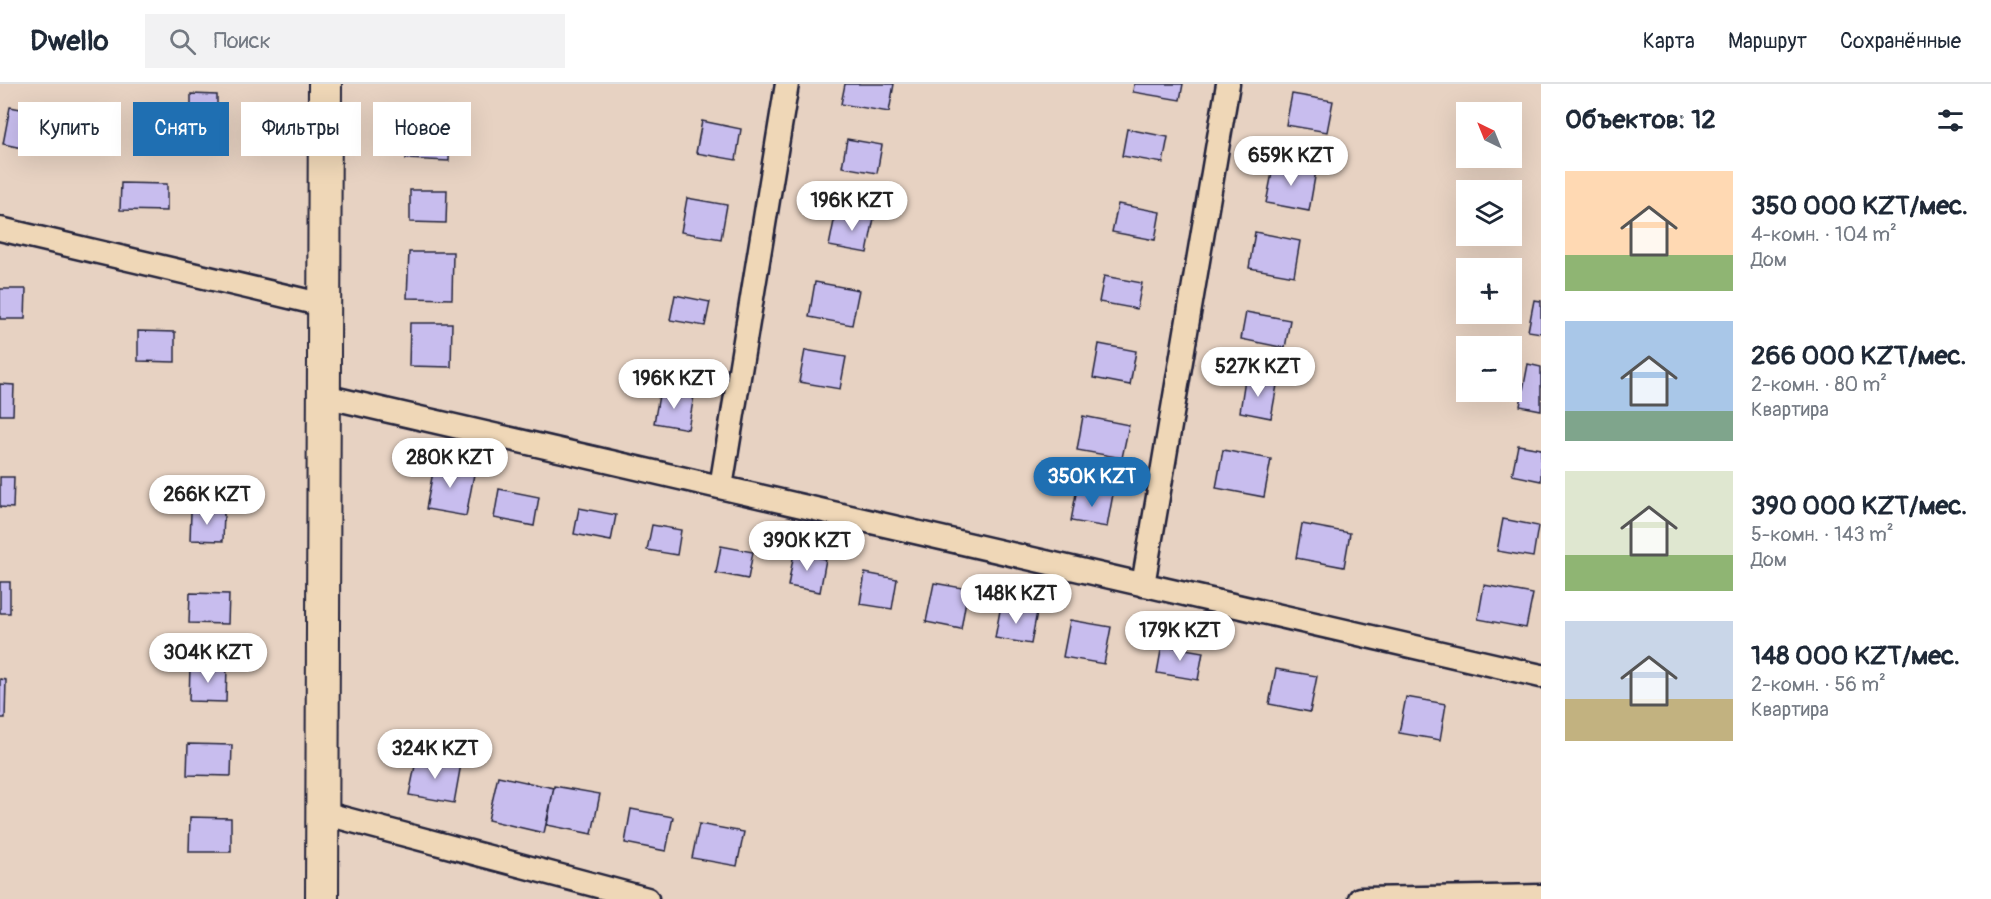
<!DOCTYPE html>
<html lang="ru">
<meta charset="utf-8">
<style>
body{margin:0;font-family:Pangolin,sans-serif;background:#f2f2f3;color:#1f2937;height:100vh;display:flex;flex-direction:column;font-size:22px;white-space:nowrap}
*{box-sizing:border-box;margin:0}
p{font-size:20px;color:#747a83}
.icon{flex:none;width:33px;height:33px;fill:none;stroke:currentColor;stroke-width:2;stroke-linecap:round;stroke-linejoin:round}
.map{position:relative;flex:1;overflow:hidden}
.details{display:flex;flex-direction:column;background:#fff;width:450px}
.details>*{flex:none}
.guide{position:absolute;left:18px;top:18px;width:570px;height:54px;display:flex;gap:12px}
.needle{width:39px;rotate:317deg}
.buttons{position:absolute;left:1456px;top:18px;display:grid;gap:12px}
.buttons a{display:grid;place-items:center;width:66px;height:66px;border-radius:0px;background:#fff;box-shadow:0 6px 24px #0002;font-size:30px}
.price{position:absolute;translate:-50% -51px;padding:0 14px;border-radius:21px;background:#fff;color:#222;font-size:20px;line-height:39px;filter:drop-shadow(0 2px 3px #0008)}
.price::after{content:'';position:absolute;left:50%;top:36px;width:18px;height:14px;margin-left:-9px;background:inherit;clip-path:polygon(0 0,100% 0,50% 100%)}
.price.current{background:#1f6fb2;color:#fff}
ul{padding:0;list-style:none}
li{display:flex;align-items:center;gap:18px;height:150px;padding:0 24px}
li span{display:grid;place-items:center;flex:none;width:168px;height:120px;border-radius:0px;color:#555}
li>.icon{margin-inline-start:auto}
span .icon{width:72px;height:72px;fill:#fffc;stroke-width:1}
li b{font-size:26px}
h2{display:flex;justify-content:space-between;align-items:center;height:72px;padding:0 24px;font-size:26px}
.pill{padding:0 21px;border-radius:0px;background:#fff;box-shadow:0 6px 24px #0002;font-size:21px;line-height:54px}
.pill.current{background:#1f6fb2;color:#fff}
header{display:flex;align-items:center;gap:36px;box-sizing:border-box;height:84px;padding:0 30px;background:#fff;border-bottom:2px solid #e0e1e3}
header strong{font-size:28px}
nav{display:flex;gap:33px;margin-inline-start:auto;font-size:21px}
.search{width:420px;height:54px;background:#f2f2f3;display:flex;align-items:center;gap:15px;box-sizing:border-box;padding:0 21px;border-radius:0px;color:#747a83;font-size:22px}
main{display:flex;flex:1;min-height:0}
.map>svg:first-child{display:block}
</style>
<header>
<strong>Dwello</strong>
<div class="search"><svg class="icon" aria-label="search" viewBox="0 0 24 24"><circle cx="10" cy="10" r="6"/><path d="M15 15l6 6"/></svg>Поиск</div>
<nav><a>Карта</a><a>Маршрут</a><a>Сохранённые</a></nav>
</header>
<main>
<div class="map">
<svg width="1541" height="815" viewBox="0 0 1541 815">
<rect width="100%" height="100%" fill="#e7d2c2"/>
<filter id="ink" filterUnits="userSpaceOnUse"><feTurbulence type="fractalNoise" baseFrequency=".0167" numOctaves="2"/><feDisplacementMap in="SourceGraphic" scale="12" xChannelSelector="R" yChannelSelector="G"/><feConvolveMatrix kernelMatrix="1 2 1 2 8 2 1 2 1" color-interpolation-filters="sRGB"/></filter>
<g filter="url(#ink)">
<path fill="#c8bdee" stroke="#22223b" stroke-width="1.5" d="M 845,0 L 894,0 L 889,28 L 841,20 Z
M 1134,0 L 1183,0 L 1180,16 L 1133,8 Z
M 191,10 L 217,11 L 217,33 L 191,33 Z
M 1292,10 L 1333,17 L 1327,48 L 1286,41 Z
M 10,23 L 48,30 L 41,68 L 3,60 Z
M 407,34 L 450,34 L 449,77 L 406,75 Z
M 702,37 L 741,45 L 736,76 L 696,69 Z
M 1127,45 L 1168,53 L 1163,79 L 1122,72 Z
M 847,55 L 882,61 L 877,89 L 842,83 Z
M 1274,79 L 1316,87 L 1309,127 L 1266,119 Z
M 121,99 L 167,100 L 167,127 L 120,126 Z
M 410,106 L 447,106 L 446,139 L 410,138 Z
M 687,114 L 727,121 L 721,155 L 681,148 Z
M 1118,120 L 1160,128 L 1155,156 L 1112,148 Z
M 836,127 L 874,134 L 867,169 L 829,162 Z
M 1255,148 L 1300,157 L 1294,192 L 1249,184 Z
M 409,168 L 453,168 L 452,215 L 407,214 Z
M 1104,192 L 1142,199 L 1137,225 L 1099,218 Z
M 815,198 L 859,206 L 852,241 L 809,233 Z
M 0,205 L 26,205 L 25,235 L 0,235 Z
M 675,211 L 710,218 L 705,242 L 670,236 Z
M 1534,216 L 1541,217 L 1541,249 L 1528,247 Z
M 1246,228 L 1290,236 L 1285,264 L 1241,255 Z
M 410,239 L 452,239 L 451,283 L 409,282 Z
M 138,247 L 175,248 L 175,278 L 138,277 Z
M 1099,260 L 1136,267 L 1130,301 L 1093,294 Z
M 805,266 L 846,273 L 840,305 L 799,298 Z
M 1528,280 L 1541,283 L 1541,326 L 1520,322 Z
M 1245,295 L 1277,301 L 1271,334 L 1240,328 Z
M 0,300 L 14,301 L 13,331 L 0,331 Z
M 660,306 L 694,312 L 688,345 L 654,339 Z
M 1083,332 L 1129,341 L 1122,374 L 1077,366 Z
M 1518,361 L 1541,365 L 1541,397 L 1512,391 Z
M 1223,366 L 1271,375 L 1264,413 L 1216,404 Z
M 435,377 L 475,385 L 466,432 L 426,425 Z
M 0,393 L 14,393 L 13,424 L 0,423 Z
M 1077,404 L 1113,410 L 1107,443 L 1071,437 Z
M 499,405 L 539,413 L 534,442 L 494,434 Z
M 579,424 L 616,431 L 611,457 L 574,450 Z
M 191,428 L 224,428 L 223,457 L 190,456 Z
M 1503,435 L 1538,442 L 1533,473 L 1497,467 Z
M 1302,440 L 1350,449 L 1344,483 L 1296,474 Z
M 652,441 L 681,446 L 677,471 L 647,466 Z
M 721,462 L 753,468 L 748,495 L 716,489 Z
M 794,469 L 826,475 L 820,508 L 788,502 Z
M 865,489 L 897,495 L 892,525 L 860,520 Z
M 0,498 L 10,498 L 10,529 L 0,529 Z
M 934,499 L 968,505 L 961,545 L 926,538 Z
M 1484,501 L 1533,510 L 1526,544 L 1478,535 Z
M 190,509 L 229,510 L 228,540 L 189,539 Z
M 1001,521 L 1037,528 L 1031,560 L 995,554 Z
M 1070,536 L 1111,543 L 1104,580 L 1063,573 Z
M 1162,561 L 1203,568 L 1198,596 L 1157,589 Z
M 190,582 L 227,582 L 226,618 L 189,617 Z
M 1276,585 L 1317,592 L 1310,628 L 1269,620 Z
M 0,595 L 6,596 L 5,634 L 0,634 Z
M 1406,613 L 1446,620 L 1440,656 L 1399,649 Z
M 188,660 L 232,661 L 231,692 L 187,691 Z
M 417,672 L 461,680 L 454,719 L 409,711 Z
M 498,692 L 554,704 L 544,749 L 488,736 Z
M 554,702 L 600,710 L 592,750 L 547,741 Z
M 631,725 L 673,733 L 666,767 L 625,759 Z
M 190,733 L 231,734 L 231,768 L 189,768 Z
M 699,740 L 744,748 L 737,782 L 692,774 Z"/>
<g fill="none" stroke-linecap="round" stroke-linejoin="round">
<defs>
<path id="street" d="M 0,145 L 324,221
M 324,312 L 1541,592
M 721,403 L 787,0
M 1143,501 L 1228,0
M 323,729 L 647,815
M 1360,815 L 1541,812"/>
<path id="secondary" d="M 322,815 L 325,0"/>
</defs>
<use href="#street" stroke="#22223b" stroke-width="27"/>
<use href="#secondary" stroke="#22223b" stroke-width="36"/>
<use href="#street" stroke="#efd7b7" stroke-width="22"/>
<use href="#secondary" stroke="#efd7b7" stroke-width="32"/>
</g>
</g>
</svg>
<div class="buttons">
<a><svg class="needle" viewBox="-14 -14 28 28"><path d="M0-13l5 13h-10z" fill="#e53935"/><path d="M0 13l5-13h-10z" fill="#747a83"/></svg></a>
<a><svg class="icon" aria-label="layers" viewBox="0 0 24 24"><path d="M12 4l9 5-9 5-9-5zM3 14l9 5 9-5"/></svg></a>
<a>+</a>
<a>−</a>
</div>
<b class="price" style="left:1291px;top:103px">659K KZT</b>
<b class="price" style="left:852px;top:148px">196K KZT</b>
<b class="price" style="left:1258px;top:314px">527K KZT</b>
<b class="price" style="left:674px;top:326px">196K KZT</b>
<b class="price" style="left:450px;top:405px">280K KZT</b>
<b class="price current" style="left:1092px;top:424px">350K KZT</b>
<b class="price" style="left:207px;top:442px">266K KZT</b>
<b class="price" style="left:807px;top:488px">390K KZT</b>
<b class="price" style="left:1016px;top:541px">148K KZT</b>
<b class="price" style="left:1180px;top:578px">179K KZT</b>
<b class="price" style="left:208px;top:600px">304K KZT</b>
<b class="price" style="left:435px;top:696px">324K KZT</b>
<div class="guide">
<a class="pill">Купить</a>
<a class="pill current">Снять</a>
<a class="pill">Фильтры</a>
<a class="pill">Новое</a>
</div>
</div>
<section class="details">
<h2>Объектов: 12<svg class="icon" aria-label="filters" viewBox="0 0 24 24"><path d="M4 7h16M4 17h16"/><circle cx="9" cy="7" r="2"/><circle cx="15" cy="17" r="2"/></svg></h2>
<ul>
<li><span style="background:linear-gradient(#ffd9b3 70%,#8fb573 0)"><svg class="icon" aria-label="home" viewBox="0 0 24 24"><path d="M3 11l9-7 9 7M6 9v11h12V9"/></svg></span><div><b>350 000 KZT/мес.</b><p>4-комн. · 104 m²</p><p>Дом</p></div></li>
<li><span style="background:linear-gradient(#a9c7e8 75%,#7fa58c 0)"><svg class="icon" aria-label="home" viewBox="0 0 24 24"><path d="M3 11l9-7 9 7M6 9v11h12V9"/></svg></span><div><b>266 000 KZT/мес.</b><p>2-комн. · 80 m²</p><p>Квартира</p></div></li>
<li><span style="background:linear-gradient(#dfe7d0 70%,#8fb573 0)"><svg class="icon" aria-label="home" viewBox="0 0 24 24"><path d="M3 11l9-7 9 7M6 9v11h12V9"/></svg></span><div><b>390 000 KZT/мес.</b><p>5-комн. · 143 m²</p><p>Дом</p></div></li>
<li><span style="background:linear-gradient(#c9d6e8 65%,#c2b280 0)"><svg class="icon" aria-label="home" viewBox="0 0 24 24"><path d="M3 11l9-7 9 7M6 9v11h12V9"/></svg></span><div><b>148 000 KZT/мес.</b><p>2-комн. · 56 m²</p><p>Квартира</p></div></li>
</ul>
</section>
</main>
